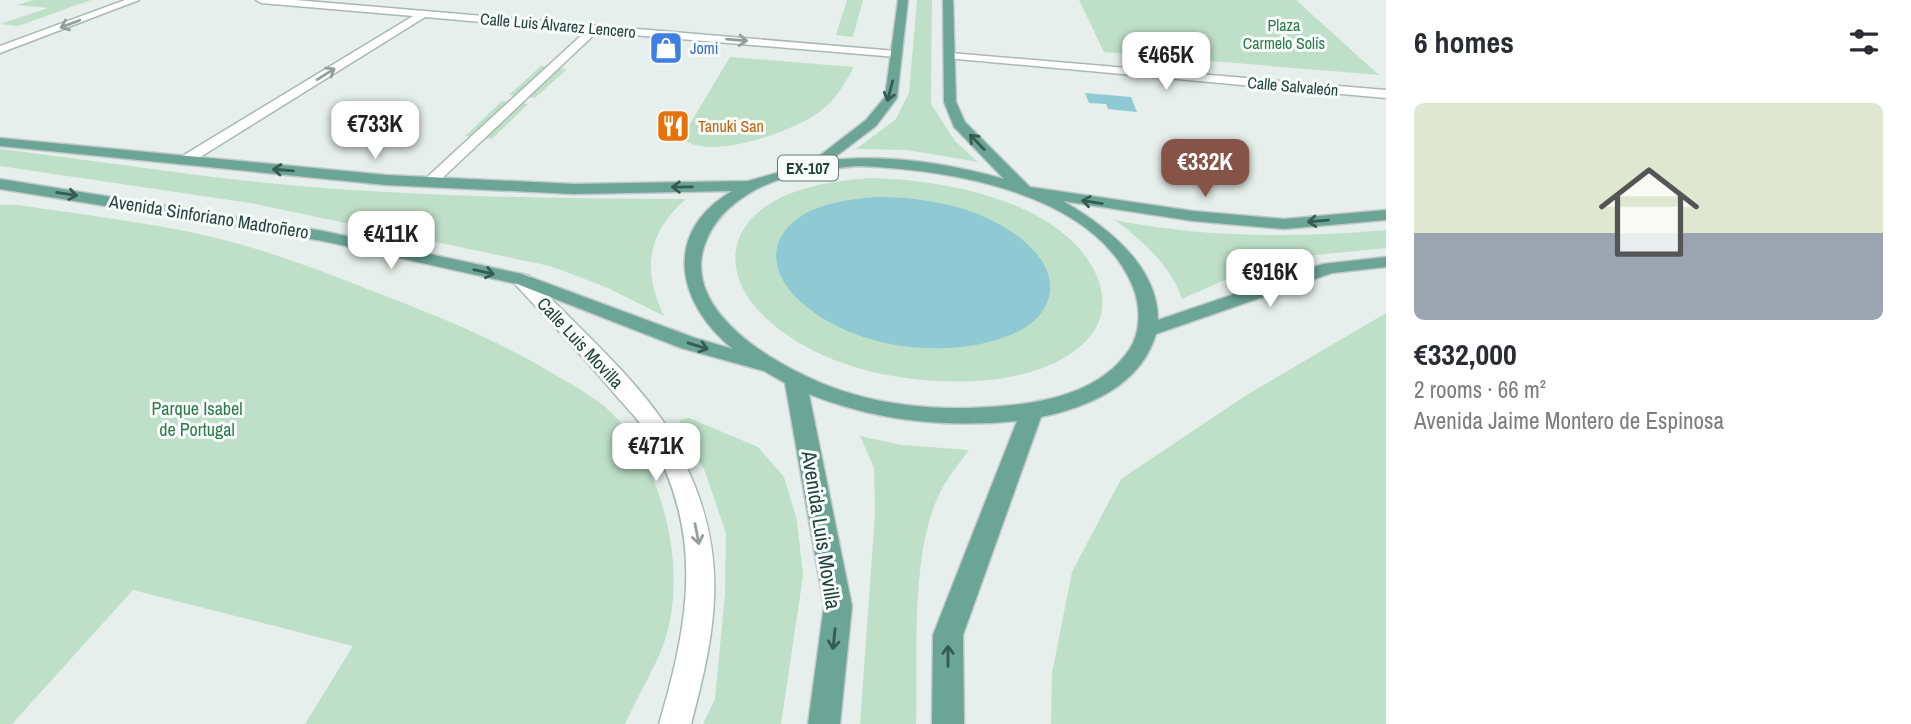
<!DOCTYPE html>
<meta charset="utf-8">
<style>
body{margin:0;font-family:"Archivo Narrow",sans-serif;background:#f2f2f3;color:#2b2b33;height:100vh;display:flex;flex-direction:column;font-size:26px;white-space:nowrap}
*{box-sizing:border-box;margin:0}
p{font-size:23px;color:#7c7c81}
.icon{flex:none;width:38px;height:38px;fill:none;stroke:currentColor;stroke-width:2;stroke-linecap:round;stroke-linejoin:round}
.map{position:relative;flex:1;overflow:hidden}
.details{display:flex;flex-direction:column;background:#fff;width:525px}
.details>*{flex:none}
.price{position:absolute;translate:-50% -60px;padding:0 16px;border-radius:14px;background:#fff;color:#222;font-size:23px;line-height:46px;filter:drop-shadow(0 2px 4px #0008)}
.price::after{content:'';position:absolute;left:50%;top:42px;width:21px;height:16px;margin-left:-10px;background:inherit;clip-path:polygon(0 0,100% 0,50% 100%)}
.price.active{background:#855347;color:#fff}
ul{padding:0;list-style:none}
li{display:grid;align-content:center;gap:14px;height:371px;padding:0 28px}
li span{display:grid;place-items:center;height:217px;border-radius:10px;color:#555}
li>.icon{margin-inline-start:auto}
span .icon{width:126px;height:126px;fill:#fffc;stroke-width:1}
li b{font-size:30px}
h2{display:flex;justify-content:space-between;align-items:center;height:84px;padding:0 28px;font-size:30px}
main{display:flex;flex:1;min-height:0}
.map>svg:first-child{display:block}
</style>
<main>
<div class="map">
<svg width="1386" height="724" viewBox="0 0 1386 724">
<rect width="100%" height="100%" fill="#e6efeb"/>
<path fill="#bfe0c8" d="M 33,0 L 91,0 L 18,26 L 0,24 L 48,8 L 17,5 Z
M 847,0 L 863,0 L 853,37 L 836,35 Z
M 917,0 L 932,0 L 931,104 L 955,141 L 978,162 L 907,150 L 856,149 L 896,119 L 909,93 Z
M 1079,0 L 1296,0 L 1379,75 L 1104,52 Z
M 730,57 L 854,67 C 845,83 836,99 822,110 C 797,130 713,161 685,140 L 684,134 Z
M 541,66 L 567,69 L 535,98 L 509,95 Z
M 502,101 L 528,104 L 492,139 L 465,136 Z
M 0,149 C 117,163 234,183 352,190 C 463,197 575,199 686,199 C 647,233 642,270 664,316 L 608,288 L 550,266 L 250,203 L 0,166 Z
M 872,178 C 945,180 1067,201 1098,279 C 1105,297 1104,318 1092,334 C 1068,365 1025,376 988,380 C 916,387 825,371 769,321 C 718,276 725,220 789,194 C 816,183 844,180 872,178 Z
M 0,205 L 19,205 C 83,215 149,222 212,237 C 271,251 327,273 383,295 C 439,317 495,339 547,370 C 571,385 602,399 620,422 C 665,478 688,573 664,643 C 654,670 637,697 625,724 L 305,724 L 353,646 L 133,590 L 12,724 L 0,724 Z
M 1115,220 C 1205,238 1294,238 1386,230 L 1386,248 L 1296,257 L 1220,282 L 1182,299 C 1170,264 1143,242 1115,220 Z
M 1386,313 L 1386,724 L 1051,724 L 1052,673 L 1072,572 L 1121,479 L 1245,396 Z
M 689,418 L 758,447 L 784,477 L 797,520 L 803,576 L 781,724 L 703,724 L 715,699 L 725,593 L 726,533 L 704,469 L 678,429 L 680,420 Z
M 860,436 L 902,445 L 969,450 C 959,464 946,479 939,495 C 910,555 918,657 916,724 L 860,724 L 875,514 L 874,468 Z"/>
<path fill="#8ec9d4" d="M 1085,93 L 1131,97 L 1137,112 L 1108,109 L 1106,104 L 1089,103 Z
M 878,197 C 932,197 997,210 1035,252 C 1047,265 1054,283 1048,300 C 1042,319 1023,331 1005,337 C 939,361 841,347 792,293 C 779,278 771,258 780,239 C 797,205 845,199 878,197 Z"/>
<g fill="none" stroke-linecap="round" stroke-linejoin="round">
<defs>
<path id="minor" d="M 125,0 L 139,0 L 0,53 L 0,46 Z
M 256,0 L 295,0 L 896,51 L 902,54 L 896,57 L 597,32 L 435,185 L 430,187 L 422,182 L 425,179 L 586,31 L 425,17 L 189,164 L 179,164 L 177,161 L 179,158 L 413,16 L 261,3 Z
M 950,53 L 1386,90 L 1386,98 L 946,58 L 946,54 Z
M 522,274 L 529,276 C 573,323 626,368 663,421 C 672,434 678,450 685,464 C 730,556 716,630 691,724 L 659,724 C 690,619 705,531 646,432 C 639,420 628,409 619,399 C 586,359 550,322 515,284 L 513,280 L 515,276 Z"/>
<path id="major" d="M 898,0 L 908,0 L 897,98 L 876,126 L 831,160 C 889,154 948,163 1004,179 L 954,127 L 944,102 L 943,0 L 953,0 L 956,102 L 965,122 L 1030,187 L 1193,211 L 1284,219 L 1386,210 L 1386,220 L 1284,229 L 1193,221 L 1063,201 C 1106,226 1158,265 1158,320 L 1323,264 L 1386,257 L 1386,267 L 1332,273 L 1156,334 C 1141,385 1089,407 1041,417 L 963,635 L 964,724 L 932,724 L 933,635 L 1017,421 C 946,428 876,421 809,394 L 852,606 L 840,724 L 808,724 L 824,606 L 785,383 L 764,371 L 681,348 L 517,284 L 323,241 L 0,189 L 0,179 L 323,231 L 522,274 L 695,338 L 733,349 C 677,304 661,233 732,191 L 574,194 L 386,185 L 0,146 L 0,138 L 386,175 L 574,184 L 748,181 L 809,164 L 866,120 L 885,97 ZM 856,166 C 946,169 1094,191 1133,287 C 1141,307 1141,332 1129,350 C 1101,391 1049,402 1003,406 C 939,412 869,406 810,378 C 764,357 682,307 705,244 C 714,219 732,203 755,190 C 786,173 822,170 856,166 Z"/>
</defs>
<use href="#minor" stroke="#a8b8b2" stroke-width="3"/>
<use href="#major" stroke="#c2cac8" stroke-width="3"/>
<use href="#minor" fill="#fff" fill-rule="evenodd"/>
<use href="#major" fill="#6aa596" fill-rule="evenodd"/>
</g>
<defs><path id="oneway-shaft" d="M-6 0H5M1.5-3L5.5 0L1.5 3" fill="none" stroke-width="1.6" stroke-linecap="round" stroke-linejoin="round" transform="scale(1.75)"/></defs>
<g stroke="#92a09c">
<use href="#oneway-shaft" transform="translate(70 24) rotate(159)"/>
<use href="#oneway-shaft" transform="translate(737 40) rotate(5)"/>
<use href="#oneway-shaft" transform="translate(326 74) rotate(-32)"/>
<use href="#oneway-shaft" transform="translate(697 534) rotate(79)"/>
</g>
<g stroke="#365b51">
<use href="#oneway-shaft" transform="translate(890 91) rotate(105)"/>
<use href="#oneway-shaft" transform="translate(977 142) rotate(-134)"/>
<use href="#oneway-shaft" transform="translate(283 170) rotate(-175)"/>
<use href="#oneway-shaft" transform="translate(682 187) rotate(179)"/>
<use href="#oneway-shaft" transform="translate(67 194) rotate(9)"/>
<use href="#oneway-shaft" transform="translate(1092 202) rotate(-171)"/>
<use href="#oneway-shaft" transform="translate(1318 221) rotate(175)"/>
<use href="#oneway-shaft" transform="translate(484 272) rotate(13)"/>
<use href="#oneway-shaft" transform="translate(698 346) rotate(17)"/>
<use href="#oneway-shaft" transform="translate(834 639) rotate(96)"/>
<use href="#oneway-shaft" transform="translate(948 656) rotate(-90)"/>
</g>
<defs>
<symbol id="shop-square" viewBox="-11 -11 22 22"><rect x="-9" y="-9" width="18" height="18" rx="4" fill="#3f7fe0" stroke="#f7fbf9"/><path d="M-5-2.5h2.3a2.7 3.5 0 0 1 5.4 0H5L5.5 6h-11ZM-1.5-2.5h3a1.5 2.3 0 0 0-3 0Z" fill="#fff"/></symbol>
<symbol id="restaurant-square" viewBox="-11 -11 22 22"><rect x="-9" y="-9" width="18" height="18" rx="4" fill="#e8710a" stroke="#f7fbf9"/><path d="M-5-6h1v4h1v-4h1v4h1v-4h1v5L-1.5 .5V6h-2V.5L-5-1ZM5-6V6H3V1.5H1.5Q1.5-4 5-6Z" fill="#fff"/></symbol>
</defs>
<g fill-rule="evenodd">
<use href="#shop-square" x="647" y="29" width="38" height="38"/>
<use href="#restaurant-square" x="654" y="107" width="38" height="38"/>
</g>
<g text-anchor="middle" stroke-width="6" stroke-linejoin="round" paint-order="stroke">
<g font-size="16" fill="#24423a" stroke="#f7fbf9">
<text transform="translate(558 25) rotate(5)" y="6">Calle Luis Álvarez Lencero</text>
<text transform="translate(1293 86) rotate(5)" y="6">Calle Salvaleón</text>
</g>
<g font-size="16" fill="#2d7a4b" stroke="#f7fbf9">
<text x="1284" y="31">Plaza<tspan x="1284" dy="18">Carmelo Solís</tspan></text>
</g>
<g font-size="16" fill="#366cbe" stroke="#f7fbf9" text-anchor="start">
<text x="690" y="54">Jomi</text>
</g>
<g font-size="16" fill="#c56008" stroke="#f7fbf9" text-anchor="start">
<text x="698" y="132">Tanuki San</text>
</g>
<rect fill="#f7fbf9" stroke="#637a73" stroke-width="2" x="778" y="155.5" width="60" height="25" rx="5"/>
<g font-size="16" font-weight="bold" fill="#24423a">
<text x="808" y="174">EX-107</text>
</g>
<g font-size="18" fill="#24423a" stroke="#f7fbf9">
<text transform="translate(209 217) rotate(9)" y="6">Avenida Sinforiano Madroñero</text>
<text transform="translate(580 343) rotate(47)" y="6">Calle Luis Movilla</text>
</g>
<g font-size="18" fill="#2d7a4b" stroke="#f7fbf9">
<text x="197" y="415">Parque Isabel<tspan x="197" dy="21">de Portugal</tspan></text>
</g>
<g font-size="21" fill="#24423a" stroke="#f7fbf9">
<text transform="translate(821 530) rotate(81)" y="7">Avenida Luis Movilla</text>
</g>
</g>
</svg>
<b class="price" style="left:1166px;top:92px">€465K</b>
<b class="price" style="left:375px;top:161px">€733K</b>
<b class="price active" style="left:1205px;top:199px">€332K</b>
<b class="price" style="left:391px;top:271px">€411K</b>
<b class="price" style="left:1270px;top:309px">€916K</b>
<b class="price" style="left:656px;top:483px">€471K</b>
</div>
<section class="details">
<h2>6 homes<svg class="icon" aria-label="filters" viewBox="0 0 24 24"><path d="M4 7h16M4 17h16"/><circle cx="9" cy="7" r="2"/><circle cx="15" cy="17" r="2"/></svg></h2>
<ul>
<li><span style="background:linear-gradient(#dfe7d0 60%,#9aa5b1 0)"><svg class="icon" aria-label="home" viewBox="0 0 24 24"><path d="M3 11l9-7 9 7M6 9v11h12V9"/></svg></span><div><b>€332,000</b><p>2 rooms · 66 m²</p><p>Avenida Jaime Montero de Espinosa</p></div></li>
</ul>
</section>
</main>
